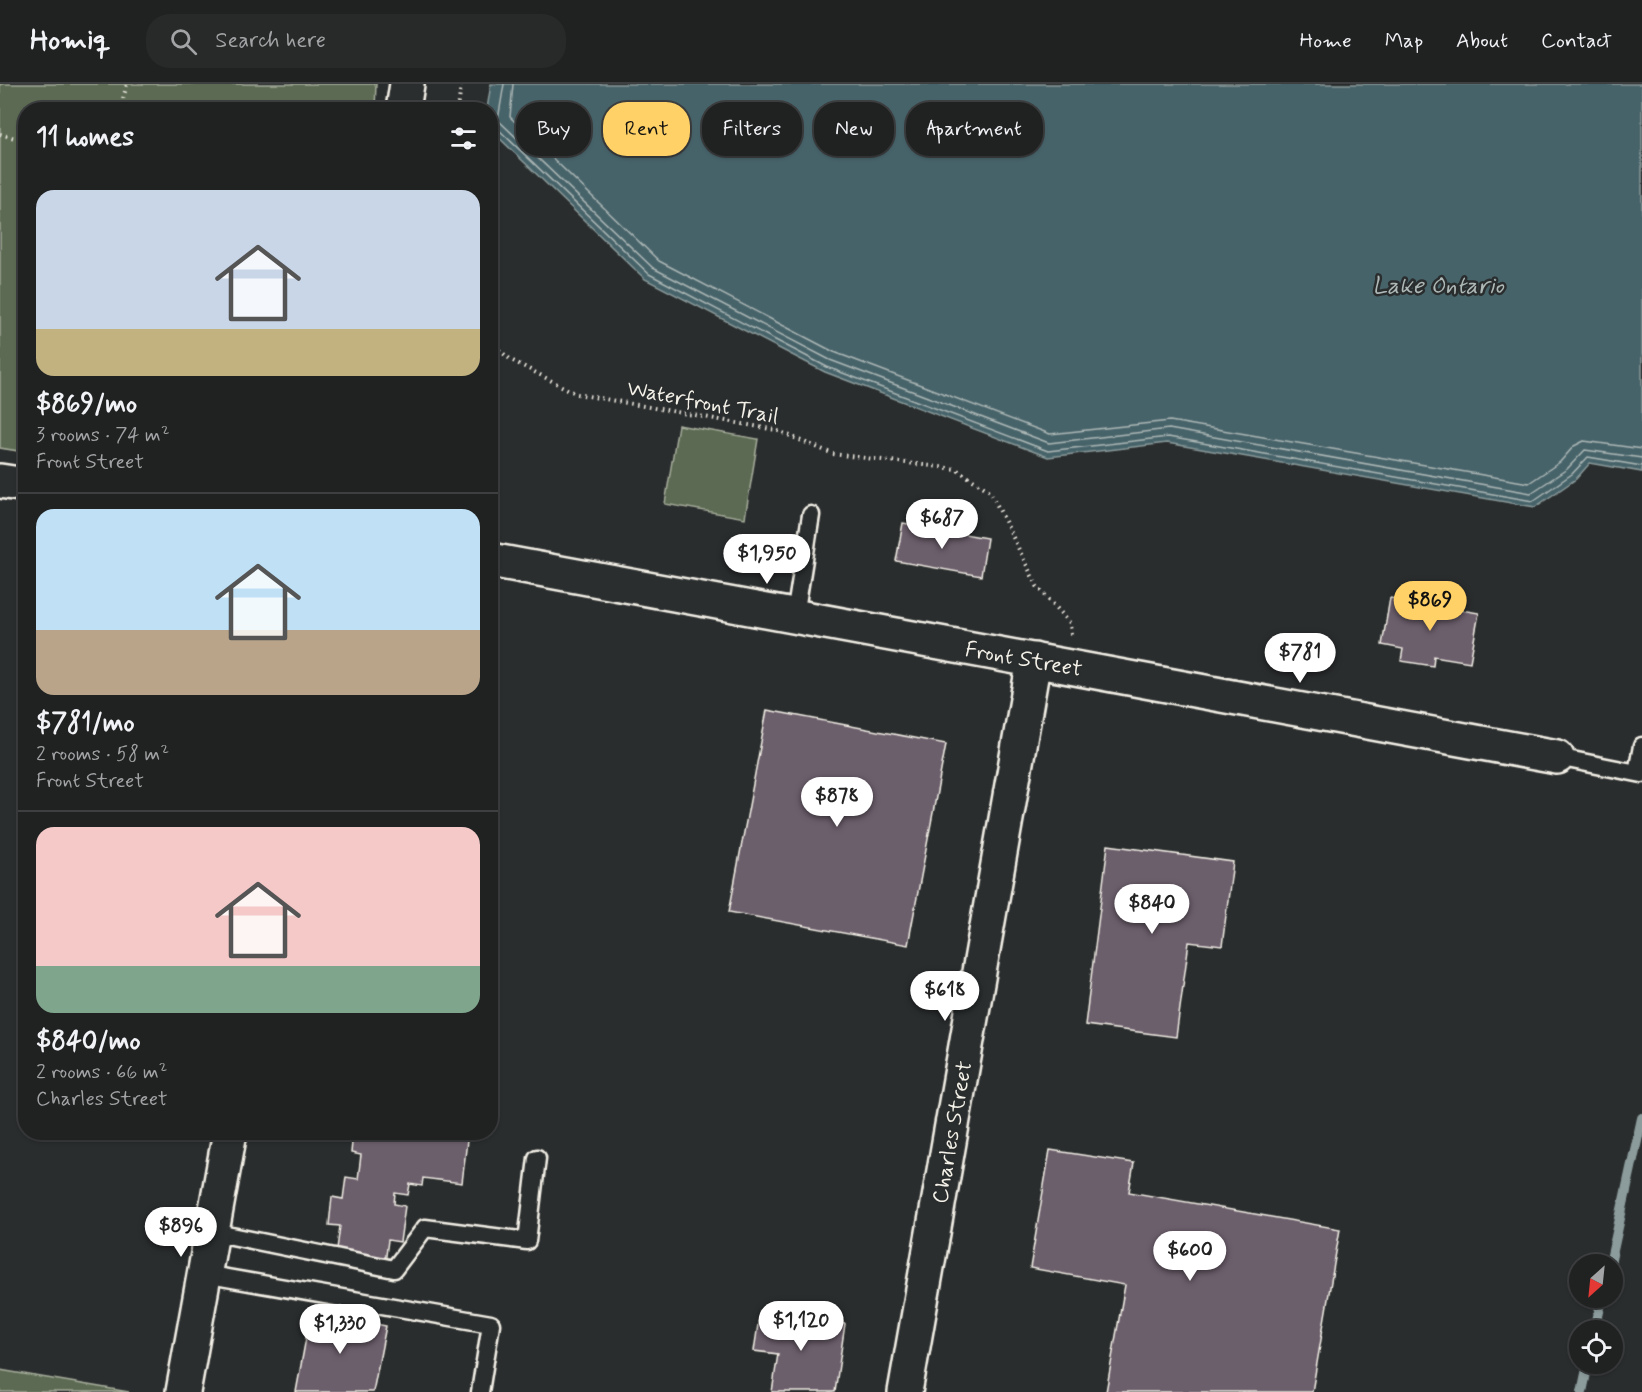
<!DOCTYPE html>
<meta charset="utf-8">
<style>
body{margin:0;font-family:Mynerve,sans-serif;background:#282a2a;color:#f1f3f6;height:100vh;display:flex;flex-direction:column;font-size:22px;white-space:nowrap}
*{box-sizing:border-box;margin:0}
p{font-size:20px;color:#a2a4a5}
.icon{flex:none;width:33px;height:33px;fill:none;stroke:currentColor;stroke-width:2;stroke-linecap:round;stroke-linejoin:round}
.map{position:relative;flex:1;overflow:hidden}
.sheet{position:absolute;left:18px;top:18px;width:480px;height:1038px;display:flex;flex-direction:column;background:#202222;border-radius:24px;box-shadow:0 2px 4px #0004,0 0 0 2px #3d3f40}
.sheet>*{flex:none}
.banner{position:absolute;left:516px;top:18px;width:570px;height:54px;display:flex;gap:12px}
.needle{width:39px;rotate:207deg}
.tools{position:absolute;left:1569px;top:1170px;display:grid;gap:12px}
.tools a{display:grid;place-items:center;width:54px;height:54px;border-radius:50%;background:#202222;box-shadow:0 2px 4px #0004,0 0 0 2px #3d3f40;font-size:30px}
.price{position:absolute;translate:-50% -51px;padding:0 14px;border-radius:21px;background:#fff;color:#222;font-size:20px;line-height:39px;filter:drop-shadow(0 2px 3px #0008)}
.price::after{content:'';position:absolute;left:50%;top:36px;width:18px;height:14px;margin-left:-9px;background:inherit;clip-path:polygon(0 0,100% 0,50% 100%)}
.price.current{background:#ffd166;color:#111}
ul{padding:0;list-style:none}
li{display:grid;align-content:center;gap:12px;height:318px;padding:0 18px}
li+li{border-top:2px solid #3d3f40}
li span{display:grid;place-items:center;height:186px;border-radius:18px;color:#555}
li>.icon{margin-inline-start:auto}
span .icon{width:108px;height:108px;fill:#fffc;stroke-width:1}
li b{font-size:26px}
h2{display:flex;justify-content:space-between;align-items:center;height:72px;padding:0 18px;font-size:26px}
.chip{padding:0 21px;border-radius:24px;background:#202222;box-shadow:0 2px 4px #0004,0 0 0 2px #3d3f40;font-size:21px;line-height:54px}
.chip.current{background:#ffd166;color:#111}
header{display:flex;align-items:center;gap:36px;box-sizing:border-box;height:84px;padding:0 30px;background:#202222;border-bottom:2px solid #3d3f40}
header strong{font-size:28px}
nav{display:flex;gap:33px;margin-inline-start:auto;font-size:21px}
.search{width:420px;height:54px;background:#282a2a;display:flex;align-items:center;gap:15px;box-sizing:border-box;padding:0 21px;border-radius:24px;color:#a2a4a5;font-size:22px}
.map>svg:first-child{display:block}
</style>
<header>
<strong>Homiq</strong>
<div class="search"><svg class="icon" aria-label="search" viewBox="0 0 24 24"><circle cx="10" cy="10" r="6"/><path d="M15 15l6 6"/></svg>Search here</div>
<nav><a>Home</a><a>Map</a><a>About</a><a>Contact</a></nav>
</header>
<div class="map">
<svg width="1642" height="1308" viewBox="0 0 1642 1308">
<rect width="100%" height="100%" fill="#2a2d2e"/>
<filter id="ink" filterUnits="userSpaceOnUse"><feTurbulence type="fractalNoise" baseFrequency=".0167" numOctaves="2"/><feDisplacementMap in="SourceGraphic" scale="12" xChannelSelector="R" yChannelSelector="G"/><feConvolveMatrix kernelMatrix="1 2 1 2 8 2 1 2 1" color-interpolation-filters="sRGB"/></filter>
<g filter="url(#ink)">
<path fill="#5b6a52" stroke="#a8ae9d" stroke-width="1.5" d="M 0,0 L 376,0 L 375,25 L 26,26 L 25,368 L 0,364 Z
M 678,341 L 758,355 L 745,434 L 665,420 Z
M 0,1286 L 129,1308 L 0,1308 Z"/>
<path fill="#46636a" stroke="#8c9c9c" stroke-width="1.5" d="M 491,0 L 1642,0 L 1642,388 L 1590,379 L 1576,395 L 1535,423 L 1167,359 L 1048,373 L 825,288 L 645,195 L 491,46 L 490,26 L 487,25 Z"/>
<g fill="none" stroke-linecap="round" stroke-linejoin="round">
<path stroke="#aeb8b6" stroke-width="1.5" d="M 504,0 L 498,36 L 653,184 L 830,276 L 1049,359 L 1169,345 L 1531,409 L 1567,385 L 1585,366 L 1642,374
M 513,0 L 510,33 L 659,177 L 834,268 L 1050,350 L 1170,337 L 1529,399 L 1560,378 L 1574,362 L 1584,357 L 1642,365
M 490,42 L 497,44 L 649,190 L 827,283 L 1048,367 L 1168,353 L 1533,417 L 1572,390 L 1588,373 L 1642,382"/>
<path stroke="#8c9c9c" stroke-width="10" d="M 1610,1180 L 1642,1034
M 1595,1246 L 1602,1214
M 1582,1308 L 1588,1280"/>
</g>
<path fill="#6c5e6c" stroke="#f4f1e8" stroke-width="1.5" d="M 903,439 L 987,454 L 981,492 L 896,477 Z
M 1390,514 L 1479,529 L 1470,578 L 1434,572 L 1433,582 L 1401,577 L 1403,565 L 1382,561 Z
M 767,626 L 946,660 L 908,861 L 729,828 Z
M 1108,761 L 1233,778 L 1222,862 L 1189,858 L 1176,953 L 1085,941 Z
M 353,1048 L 468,1048 L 462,1099 L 423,1094 L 422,1102 L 410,1100 L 408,1111 L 395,1109 L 394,1120 L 405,1122 L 400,1158 L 388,1156 L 385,1179 L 336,1173 L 340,1142 L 329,1141 L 332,1113 L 343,1115 L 346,1093 L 358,1095 L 361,1071 L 351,1069 Z
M 1050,1066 L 1134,1079 L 1129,1108 L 1340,1145 L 1312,1308 L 1106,1308 L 1125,1201 L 1030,1184 Z
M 311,1227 L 386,1242 L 373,1308 L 296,1308 Z
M 760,1227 L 845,1240 L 835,1308 L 772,1308 L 778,1270 L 754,1267 Z"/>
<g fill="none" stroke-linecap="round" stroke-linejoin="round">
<defs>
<path id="lane" d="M 795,532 L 811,431
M 1557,673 L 1642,690
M 1637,689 L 1642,662
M 212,1148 L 394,1185 L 425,1144 L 527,1157 L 537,1074
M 204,1190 L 491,1240 L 480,1308"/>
<path id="street" d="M 0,397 L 26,401
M 490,476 L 1557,673
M 905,1308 L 1034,576"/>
<path id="secondary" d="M 403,26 L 407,0
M 183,1308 L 230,1048"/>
</defs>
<use href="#lane" stroke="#f4f1e8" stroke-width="21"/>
<use href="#street" stroke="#f4f1e8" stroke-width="38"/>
<use href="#secondary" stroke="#f4f1e8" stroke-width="38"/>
<path stroke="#f4f1e8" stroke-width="4" stroke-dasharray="1.5 4.5" stroke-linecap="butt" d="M 120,26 L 127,0
M 458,26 L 461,0
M 0,50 L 26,57
M 490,258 L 511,276 L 577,310 L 776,346 L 833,370 L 956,385 L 990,407 L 1037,502 L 1070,539 L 1071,551"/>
<use href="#lane" stroke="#2a2d2e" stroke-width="16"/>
<use href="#street" stroke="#2a2d2e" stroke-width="33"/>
<use href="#secondary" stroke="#2a2d2e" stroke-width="33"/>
</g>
</g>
<g text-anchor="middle" stroke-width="5" stroke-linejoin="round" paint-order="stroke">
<g font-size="22" fill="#f4f1e8" stroke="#2a2d2e">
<text transform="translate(703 317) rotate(11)" y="8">Waterfront Trail</text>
<text transform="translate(1024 574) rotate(10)" y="8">Front Street</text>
<text transform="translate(951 1048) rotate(-80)" y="8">Charles Street</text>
</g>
<g font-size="24" font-style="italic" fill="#aeb8b6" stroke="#2a2d2e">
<text x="1438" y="209">Lake Ontario</text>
</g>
</g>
</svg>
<div class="tools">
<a><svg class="needle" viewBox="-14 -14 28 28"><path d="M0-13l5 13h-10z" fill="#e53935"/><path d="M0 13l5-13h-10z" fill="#a2a4a5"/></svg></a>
<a><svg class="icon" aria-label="locate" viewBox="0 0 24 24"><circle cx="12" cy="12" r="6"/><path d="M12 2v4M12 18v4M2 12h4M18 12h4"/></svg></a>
</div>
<b class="price" style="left:942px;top:466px">$687</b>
<b class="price" style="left:767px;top:501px">$1,950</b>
<b class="price current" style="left:1430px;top:548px">$869</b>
<b class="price" style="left:1300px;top:600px">$781</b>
<b class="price" style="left:837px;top:744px">$878</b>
<b class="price" style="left:1152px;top:851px">$840</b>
<b class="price" style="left:945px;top:938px">$618</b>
<b class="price" style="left:181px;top:1174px">$896</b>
<b class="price" style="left:1190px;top:1198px">$600</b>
<b class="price" style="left:801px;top:1268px">$1,120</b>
<b class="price" style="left:340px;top:1271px">$1,330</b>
<div class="banner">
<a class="chip">Buy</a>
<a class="chip current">Rent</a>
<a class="chip">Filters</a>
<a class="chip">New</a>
<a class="chip">Apartment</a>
</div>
<section class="sheet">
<h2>11 homes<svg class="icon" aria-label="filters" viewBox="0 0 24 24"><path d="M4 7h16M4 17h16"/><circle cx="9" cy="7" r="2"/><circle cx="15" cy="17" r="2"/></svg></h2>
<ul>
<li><span style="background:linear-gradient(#c9d6e8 75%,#c2b280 0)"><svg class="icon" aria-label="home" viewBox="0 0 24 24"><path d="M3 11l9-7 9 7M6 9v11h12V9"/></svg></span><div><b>$869/mo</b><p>3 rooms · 74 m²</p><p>Front Street</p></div></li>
<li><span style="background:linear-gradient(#bfe0f5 65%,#b9a48a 0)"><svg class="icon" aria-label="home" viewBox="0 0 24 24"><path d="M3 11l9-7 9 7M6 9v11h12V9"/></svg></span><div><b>$781/mo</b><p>2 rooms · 58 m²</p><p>Front Street</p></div></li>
<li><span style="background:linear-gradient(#f6c9c9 75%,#7fa58c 0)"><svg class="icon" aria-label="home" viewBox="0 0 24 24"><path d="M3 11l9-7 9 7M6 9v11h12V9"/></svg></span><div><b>$840/mo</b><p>2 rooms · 66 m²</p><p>Charles Street</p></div></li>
</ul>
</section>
</div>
